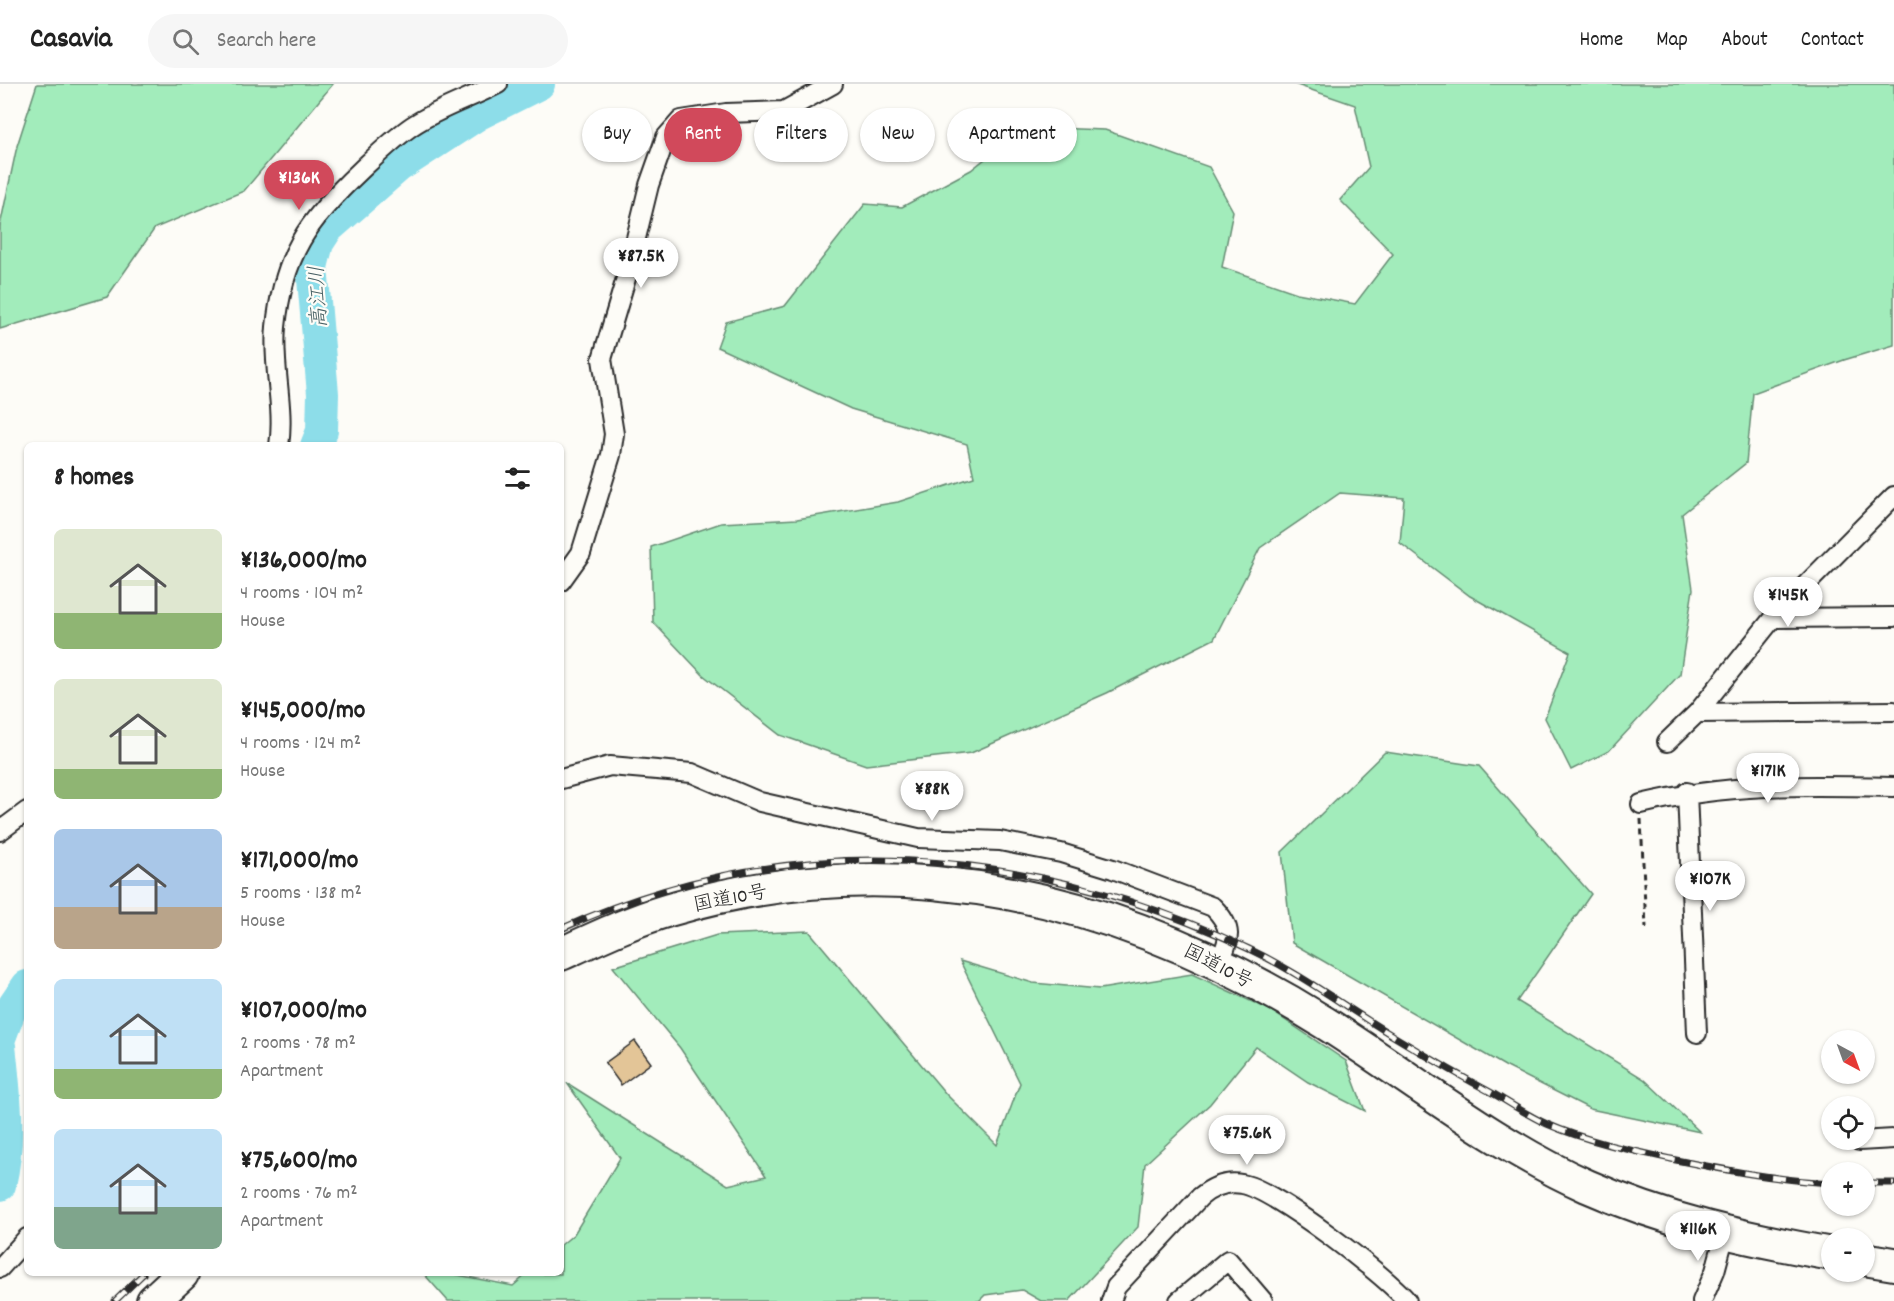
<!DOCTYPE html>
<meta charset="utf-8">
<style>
body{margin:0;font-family:Dekko,"Klee One",sans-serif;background:#f6f6f6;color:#222;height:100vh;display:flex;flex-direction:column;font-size:22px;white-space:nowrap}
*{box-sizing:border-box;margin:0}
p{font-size:20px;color:#767676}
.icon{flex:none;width:33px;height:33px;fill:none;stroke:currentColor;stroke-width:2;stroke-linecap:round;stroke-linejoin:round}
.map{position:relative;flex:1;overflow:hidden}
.panel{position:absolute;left:24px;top:358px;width:540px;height:834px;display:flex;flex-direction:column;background:#fff;border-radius:9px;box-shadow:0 2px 4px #0004}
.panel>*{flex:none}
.banner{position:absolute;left:582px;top:24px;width:570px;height:54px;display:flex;gap:12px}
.needle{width:39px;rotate:139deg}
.buttons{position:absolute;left:1821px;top:946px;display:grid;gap:12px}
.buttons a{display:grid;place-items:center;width:54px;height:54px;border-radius:50%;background:#fff;box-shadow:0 2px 4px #0004;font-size:30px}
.price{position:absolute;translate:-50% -51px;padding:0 14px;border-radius:21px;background:#fff;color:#222;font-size:20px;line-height:39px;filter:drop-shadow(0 2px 3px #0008)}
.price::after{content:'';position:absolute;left:50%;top:36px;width:18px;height:14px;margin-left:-9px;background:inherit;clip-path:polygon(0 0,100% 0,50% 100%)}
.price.current{background:#d1495b;color:#fff}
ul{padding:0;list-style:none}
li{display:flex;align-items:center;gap:18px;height:150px;padding:0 30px}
li span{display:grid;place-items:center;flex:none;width:168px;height:120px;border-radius:9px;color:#555}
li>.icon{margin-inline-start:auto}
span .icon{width:72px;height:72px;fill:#fffc;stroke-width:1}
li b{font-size:26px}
h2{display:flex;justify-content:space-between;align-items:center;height:72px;padding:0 30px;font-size:26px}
.pill{padding:0 21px;border-radius:27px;background:#fff;box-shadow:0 2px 4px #0004;font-size:21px;line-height:54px}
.pill.current{background:#d1495b;color:#fff}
header{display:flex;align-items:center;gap:36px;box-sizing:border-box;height:84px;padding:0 30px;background:#fff;border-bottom:2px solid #e0e0e0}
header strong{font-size:28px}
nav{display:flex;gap:33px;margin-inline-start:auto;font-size:21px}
.search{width:420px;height:54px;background:#f6f6f6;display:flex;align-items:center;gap:15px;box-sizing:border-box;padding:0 21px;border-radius:33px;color:#767676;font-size:22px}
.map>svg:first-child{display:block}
</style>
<header>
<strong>Casavia</strong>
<div class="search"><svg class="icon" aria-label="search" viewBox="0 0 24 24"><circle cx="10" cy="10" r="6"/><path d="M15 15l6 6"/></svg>Search here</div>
<nav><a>Home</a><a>Map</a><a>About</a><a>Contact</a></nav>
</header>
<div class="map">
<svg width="1894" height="1217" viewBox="0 0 1894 1217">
<rect width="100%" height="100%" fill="#fdfcf7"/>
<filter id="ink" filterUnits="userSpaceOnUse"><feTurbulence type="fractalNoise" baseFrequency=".0167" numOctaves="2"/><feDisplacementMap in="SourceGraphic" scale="12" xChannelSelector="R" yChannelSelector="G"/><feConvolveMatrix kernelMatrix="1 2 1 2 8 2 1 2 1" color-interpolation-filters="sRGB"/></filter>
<g filter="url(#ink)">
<path fill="#a2ecbb" stroke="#668c73" stroke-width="1.5" d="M 37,0 L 333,0 L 244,107 L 155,144 L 107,213 L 0,245 L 0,142 L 17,62 Z
M 1294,0 L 1894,0 L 1894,261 L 1844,276 L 1753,309 L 1746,379 L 1682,430 L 1693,505 L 1680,590 L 1609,667 L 1571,686 L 1545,634 L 1570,568 L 1470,512 L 1400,459 L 1404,414 L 1340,409 L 1260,464 L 1214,555 L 1107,609 L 971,669 L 866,681 L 780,651 L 703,591 L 653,538 L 651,463 L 721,439 L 797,435 L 898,418 L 974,393 L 967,360 L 851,325 L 717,263 L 726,238 L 785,222 L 865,120 L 902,123 L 971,86 L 1025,43 L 1105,46 L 1209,83 L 1233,127 L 1222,183 L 1297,209 L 1355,220 L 1393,170 L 1340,116 L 1369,83 L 1355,21 Z
M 1385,668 L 1479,682 L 1591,810 L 1517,917 L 1644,995 L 1700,1048 L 1590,1025 L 1505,982 L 1292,859 L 1282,768 Z
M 809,847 L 946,1010 L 997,1061 L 1020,999 L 960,877 L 1033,899 L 1100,905 L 1192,890 L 1270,926 L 1346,977 L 1365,1027 L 1308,998 L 1256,963 L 1210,1020 L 1145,1080 L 1138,1143 L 1069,1217 L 1041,1217 L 1022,1206 L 985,1211 L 979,1217 L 448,1217 L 424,1190 L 453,1190 L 513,1202 L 527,1190 L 561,1190 L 561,1161 L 574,1150 L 620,1074 L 567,999 L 728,1101 L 766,1092 L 680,964 L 613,883 L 717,851 Z"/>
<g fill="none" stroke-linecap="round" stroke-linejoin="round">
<path stroke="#8ddde9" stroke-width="32" d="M 316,362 L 322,347 L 323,310 L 312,183 L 318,159 L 327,145 L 399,82 L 477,31 L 539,0
M 0,954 L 10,927 L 27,902
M 0,962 C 5,1008 11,1055 0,1101"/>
</g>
<path fill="#e3c597" stroke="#2b2b2b" stroke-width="1.5" d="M 635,957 L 651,979 L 621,1001 L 605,979 Z"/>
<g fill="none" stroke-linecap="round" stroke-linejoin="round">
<defs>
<path id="street" d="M 279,362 C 285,322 272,283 276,243 C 283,171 308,136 360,87 C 376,72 393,55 412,42 C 439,24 469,15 498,0
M 561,497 L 581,469 L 611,371 L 614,350 L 602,275 L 627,191 L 649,101 L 666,53 L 681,36 L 726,29 L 784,27 L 833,0
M 1773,534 L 1894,533
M 1697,629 L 1894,627
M 1667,658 L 1697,629 L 1773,534 L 1894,412
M 561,695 L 610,682 L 692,689 L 760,718 L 918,754 L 1000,757 L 1061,769 L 1113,785 L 1213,823 C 1234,844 1230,855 1219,879
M 1687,708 L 1697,949
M 1641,720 C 1726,699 1807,701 1894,703
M 0,747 L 27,727
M 1859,1057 L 1894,1055
M 0,1184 L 27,1154
M 1111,1217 L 1116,1203 L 1200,1113 C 1212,1103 1226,1097 1242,1100 C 1274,1105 1385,1191 1407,1217
M 1179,1217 L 1228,1176 L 1263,1217
M 1702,1217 L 1715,1187 L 1725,1150"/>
<path id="highway" d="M 561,870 C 596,854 632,837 669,826 C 901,757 1125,813 1325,939 C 1412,994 1493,1060 1587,1102 C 1666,1137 1747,1155 1832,1170
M 1864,1175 L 1894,1180
M 153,1217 L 182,1190"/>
</defs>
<use href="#street" stroke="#2b2b2b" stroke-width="22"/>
<use href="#highway" stroke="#2b2b2b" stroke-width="36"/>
<path stroke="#2b2b2b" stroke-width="3" stroke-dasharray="6 4.5" stroke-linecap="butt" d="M 1641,735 L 1646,844"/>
<use href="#street" stroke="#fdfcf7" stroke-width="18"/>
<use href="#highway" stroke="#fdfcf7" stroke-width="32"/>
<defs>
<path id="rail" d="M 561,845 C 788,742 1026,759 1249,865 C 1302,890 1349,926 1400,956 C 1431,975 1462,993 1494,1010 C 1511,1020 1529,1032 1547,1040 C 1586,1057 1629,1066 1671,1075 C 1725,1086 1777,1096 1832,1099
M 1864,1099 L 1894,1099
M 115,1217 L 143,1190"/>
</defs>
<use href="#rail" stroke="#2b2b2b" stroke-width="7"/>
<use href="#rail" stroke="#fdfcf7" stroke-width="4.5" stroke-dasharray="14" stroke-linecap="butt"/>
</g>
</g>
<g text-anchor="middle" stroke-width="4.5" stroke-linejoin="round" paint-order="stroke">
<g font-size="20" fill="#2b2b2b" stroke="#fdfcf7">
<text transform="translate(730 813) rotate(-11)" y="7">国道10号</text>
<text transform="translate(1219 881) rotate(27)" y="7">国道10号</text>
</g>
<g font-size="21" font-style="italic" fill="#486064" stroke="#fdfcf7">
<text transform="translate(317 213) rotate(-93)" y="7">高江川</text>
</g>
</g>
</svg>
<div class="buttons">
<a><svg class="needle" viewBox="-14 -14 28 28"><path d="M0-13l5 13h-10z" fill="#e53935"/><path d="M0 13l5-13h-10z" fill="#767676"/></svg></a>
<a><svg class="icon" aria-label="locate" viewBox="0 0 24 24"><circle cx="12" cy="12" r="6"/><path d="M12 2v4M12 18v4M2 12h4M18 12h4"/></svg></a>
<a>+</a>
<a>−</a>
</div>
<b class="price current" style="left:299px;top:127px">¥136K</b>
<b class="price" style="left:641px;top:205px">¥87.5K</b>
<b class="price" style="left:1788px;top:544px">¥145K</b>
<b class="price" style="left:1768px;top:720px">¥171K</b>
<b class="price" style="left:932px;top:738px">¥88K</b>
<b class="price" style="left:1710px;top:828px">¥107K</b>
<b class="price" style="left:1247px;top:1082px">¥75.6K</b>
<b class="price" style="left:1698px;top:1178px">¥116K</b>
<div class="banner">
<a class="pill">Buy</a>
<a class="pill current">Rent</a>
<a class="pill">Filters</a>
<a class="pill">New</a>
<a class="pill">Apartment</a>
</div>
<section class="panel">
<h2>8 homes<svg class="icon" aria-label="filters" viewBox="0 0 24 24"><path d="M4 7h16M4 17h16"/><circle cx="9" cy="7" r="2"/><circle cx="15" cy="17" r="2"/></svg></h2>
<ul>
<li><span style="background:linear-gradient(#dfe7d0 70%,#8fb573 0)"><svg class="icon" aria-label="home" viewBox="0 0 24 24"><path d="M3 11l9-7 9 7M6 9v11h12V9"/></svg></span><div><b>¥136,000/mo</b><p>4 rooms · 104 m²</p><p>House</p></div></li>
<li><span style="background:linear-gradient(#dfe7d0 75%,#8fb573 0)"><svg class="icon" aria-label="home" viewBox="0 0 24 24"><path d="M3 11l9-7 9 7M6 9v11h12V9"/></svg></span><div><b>¥145,000/mo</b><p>4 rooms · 124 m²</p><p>House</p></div></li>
<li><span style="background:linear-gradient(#a9c7e8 65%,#b9a48a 0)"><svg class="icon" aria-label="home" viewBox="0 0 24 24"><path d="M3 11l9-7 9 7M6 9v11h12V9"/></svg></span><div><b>¥171,000/mo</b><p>5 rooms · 138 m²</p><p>House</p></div></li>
<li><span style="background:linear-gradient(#bfe0f5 75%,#8fb573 0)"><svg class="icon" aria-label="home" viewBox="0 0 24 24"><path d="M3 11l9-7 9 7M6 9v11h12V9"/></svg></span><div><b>¥107,000/mo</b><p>2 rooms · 78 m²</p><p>Apartment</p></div></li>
<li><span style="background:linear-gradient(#bfe0f5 65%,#7fa58c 0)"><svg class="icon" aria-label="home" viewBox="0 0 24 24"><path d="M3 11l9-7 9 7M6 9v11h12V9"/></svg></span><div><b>¥75,600/mo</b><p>2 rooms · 76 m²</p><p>Apartment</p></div></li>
</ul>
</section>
</div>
